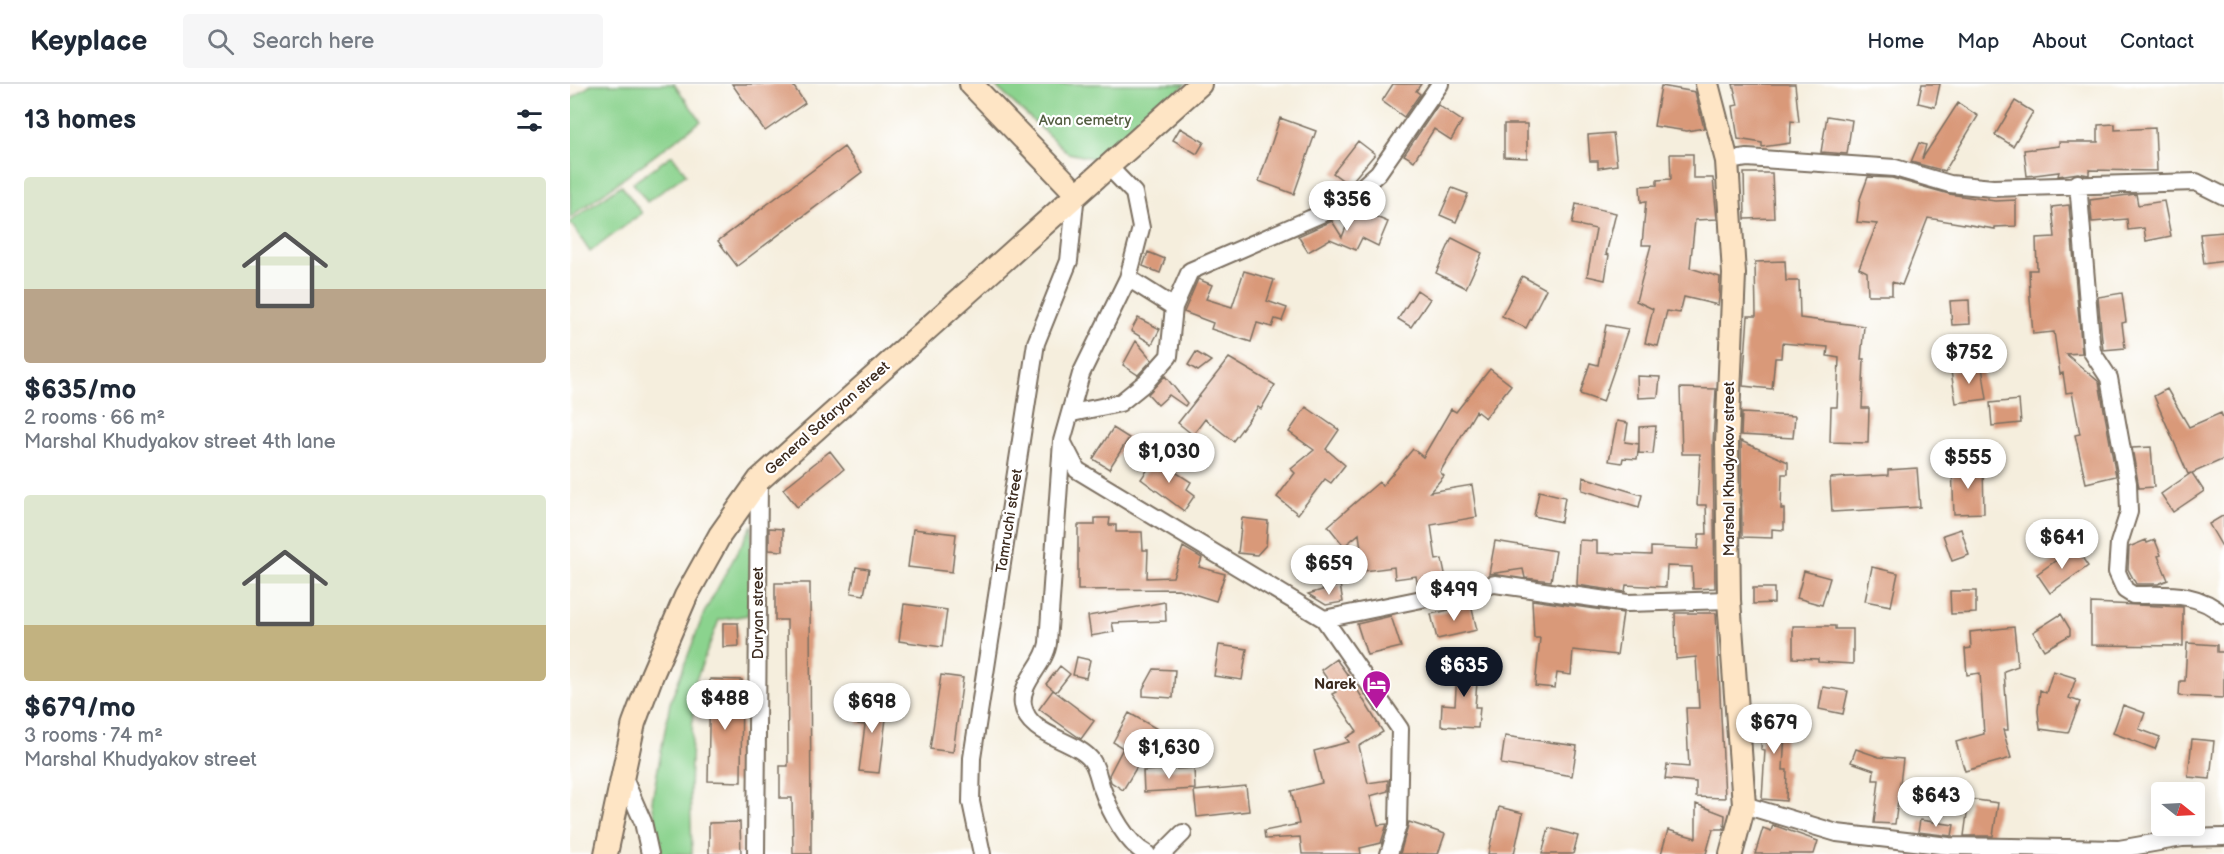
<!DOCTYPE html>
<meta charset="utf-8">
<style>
body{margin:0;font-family:"Balsamiq Sans",sans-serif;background:#f6f6f7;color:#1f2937;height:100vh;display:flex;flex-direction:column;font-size:22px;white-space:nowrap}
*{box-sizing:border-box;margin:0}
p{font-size:20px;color:#747a83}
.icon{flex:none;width:33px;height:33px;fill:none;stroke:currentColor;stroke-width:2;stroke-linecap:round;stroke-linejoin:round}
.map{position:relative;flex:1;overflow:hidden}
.side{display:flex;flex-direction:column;background:#fff;width:570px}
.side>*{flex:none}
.needle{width:39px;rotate:108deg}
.buttons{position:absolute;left:1581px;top:698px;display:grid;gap:12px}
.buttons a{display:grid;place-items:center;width:54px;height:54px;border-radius:6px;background:#fff;box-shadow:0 3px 15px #0003;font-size:30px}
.price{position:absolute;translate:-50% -51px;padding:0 14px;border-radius:21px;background:#fff;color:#222;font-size:20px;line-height:39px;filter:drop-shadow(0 2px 3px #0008)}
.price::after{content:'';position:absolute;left:50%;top:36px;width:18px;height:14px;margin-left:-9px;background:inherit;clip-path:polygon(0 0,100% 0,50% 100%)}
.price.active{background:#111827;color:#fff}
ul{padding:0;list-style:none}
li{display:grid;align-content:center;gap:12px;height:318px;padding:0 24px}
li span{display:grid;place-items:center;height:186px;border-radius:6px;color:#555}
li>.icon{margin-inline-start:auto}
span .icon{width:108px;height:108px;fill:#fffc;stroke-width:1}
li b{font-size:26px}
h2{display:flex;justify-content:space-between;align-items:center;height:72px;padding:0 24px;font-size:26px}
header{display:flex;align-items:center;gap:36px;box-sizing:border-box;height:84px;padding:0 30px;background:#fff;border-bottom:2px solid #e0e1e3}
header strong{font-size:28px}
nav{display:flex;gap:33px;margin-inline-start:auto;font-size:21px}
.search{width:420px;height:54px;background:#f6f6f7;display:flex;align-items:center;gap:15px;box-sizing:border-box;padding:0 21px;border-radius:6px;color:#747a83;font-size:22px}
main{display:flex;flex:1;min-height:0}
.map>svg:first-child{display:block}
</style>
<header>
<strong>Keyplace</strong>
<div class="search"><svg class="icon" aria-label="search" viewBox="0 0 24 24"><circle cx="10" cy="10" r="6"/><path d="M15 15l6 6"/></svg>Search here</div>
<nav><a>Home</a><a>Map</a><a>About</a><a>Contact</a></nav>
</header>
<main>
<section class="side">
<h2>13 homes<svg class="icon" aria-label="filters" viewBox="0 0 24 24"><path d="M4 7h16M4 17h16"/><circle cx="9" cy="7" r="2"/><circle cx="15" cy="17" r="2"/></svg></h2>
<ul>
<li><span style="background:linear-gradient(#dfe7d0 60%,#b9a48a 0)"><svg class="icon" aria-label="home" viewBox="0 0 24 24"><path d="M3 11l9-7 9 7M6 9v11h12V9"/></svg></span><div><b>$635/mo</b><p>2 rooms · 66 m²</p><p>Marshal Khudyakov street 4th lane</p></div></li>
<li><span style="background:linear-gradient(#dfe7d0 70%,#c2b280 0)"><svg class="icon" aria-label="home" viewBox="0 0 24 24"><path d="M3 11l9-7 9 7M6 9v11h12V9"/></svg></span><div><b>$679/mo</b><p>3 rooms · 74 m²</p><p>Marshal Khudyakov street</p></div></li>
</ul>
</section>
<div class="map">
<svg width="1654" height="770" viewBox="0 0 1654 770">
<rect width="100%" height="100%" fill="#fff"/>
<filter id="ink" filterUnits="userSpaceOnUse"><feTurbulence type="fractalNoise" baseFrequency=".0167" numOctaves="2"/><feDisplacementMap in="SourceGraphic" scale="12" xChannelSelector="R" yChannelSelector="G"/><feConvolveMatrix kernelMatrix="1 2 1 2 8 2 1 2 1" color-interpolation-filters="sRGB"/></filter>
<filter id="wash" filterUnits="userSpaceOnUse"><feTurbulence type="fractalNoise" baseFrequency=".008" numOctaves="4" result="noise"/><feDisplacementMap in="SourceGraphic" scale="24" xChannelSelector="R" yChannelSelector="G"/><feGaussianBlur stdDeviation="1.35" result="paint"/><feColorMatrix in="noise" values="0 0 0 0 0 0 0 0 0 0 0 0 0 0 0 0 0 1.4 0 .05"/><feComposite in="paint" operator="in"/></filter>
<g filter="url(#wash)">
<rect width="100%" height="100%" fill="#f5eedd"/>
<path fill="#8bd38e" stroke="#637e56" stroke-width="1.5" d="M 22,0 L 104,0 L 131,37 L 0,134 L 0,16 Z
M 423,0 L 616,0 L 526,75 L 498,69 Z
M 102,71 L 116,90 L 77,118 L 63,99 Z
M 51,101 L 72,129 L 20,168 L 0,138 Z
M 182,441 L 178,531 L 149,536 L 124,601 L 120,704 L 122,770 L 91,770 L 82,717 L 100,619 L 134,529 Z"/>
<g id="blocks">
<path fill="#d99979" d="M 162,0 L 222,0 L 235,19 L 195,47 Z
M 823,0 L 851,0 L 846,7 L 850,10 L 834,33 L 812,17 Z
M 1163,0 L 1225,0 L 1229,38 L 1221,37 L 1220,59 L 1192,63 L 1192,59 L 1168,55 L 1163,22 L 1168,21 Z
M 1352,0 L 1370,0 L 1365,23 L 1348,19 Z
M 1091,2 L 1125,8 L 1134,44 L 1117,47 L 1084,42 Z
M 1445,17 L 1463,28 L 1443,62 L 1425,51 Z
M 1388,19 L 1408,32 L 1375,87 L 1341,78 L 1349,59 L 1356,61 L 1352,75 Z
M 868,21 L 892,37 L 881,56 L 864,45 L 844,77 L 834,71 Z
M 1257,32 L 1282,36 L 1277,70 L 1251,68 Z
M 710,34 L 746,47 L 724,110 L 689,97 Z
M 934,40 L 957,40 L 957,74 L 934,73 Z
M 1545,40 L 1545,46 L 1585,44 L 1587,87 L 1519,86 L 1519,91 L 1508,89 L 1488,92 L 1489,88 L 1457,92 L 1454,66 L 1489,62 L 1489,58 L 1528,58 L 1528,41 Z
M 610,44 L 634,58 L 627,70 L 603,56 Z
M 1043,49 L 1047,81 L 1028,84 L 1028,77 L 1020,77 L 1018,51 Z
M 788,57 L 805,70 L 779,101 L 763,89 Z
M 274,63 L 292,88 L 167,182 L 148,157 Z
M 1100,70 L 1123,70 L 1123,94 L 1143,94 L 1147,135 L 1125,136 L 1120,184 L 1150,193 L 1149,214 L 1148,221 L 1114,213 L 1110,229 L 1097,227 L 1088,262 L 1075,259 L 1083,225 L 1066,217 L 1081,161 L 1072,161 L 1076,117 L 1071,118 L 1070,102 L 1087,101 L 1087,96 L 1101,95 Z
M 1174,89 L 1202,89 L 1204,134 L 1175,135 Z
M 1298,93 L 1322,94 L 1379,110 L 1425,117 L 1446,116 L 1446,142 L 1425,143 L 1425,145 L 1358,134 L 1332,201 L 1322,198 L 1322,211 L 1298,211 L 1297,188 L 1289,184 L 1307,140 L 1287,138 L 1290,115 Z
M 882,104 L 898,110 L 886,138 L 870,131 Z
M 1566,110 L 1568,121 L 1594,117 L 1601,152 L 1576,157 L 1574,144 L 1558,146 L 1557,135 L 1522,138 L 1520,116 Z
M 1006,120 L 1046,129 L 1036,170 L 1039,171 L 1035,196 L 1017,192 L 1026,145 L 1002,140 Z
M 1499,121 L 1512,269 L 1496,270 L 1529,298 L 1546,392 L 1516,399 L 1505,351 L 1510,350 L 1502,308 L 1496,309 L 1493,289 L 1490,290 L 1484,248 L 1463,250 L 1460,214 L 1459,186 L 1467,186 L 1466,154 L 1485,153 L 1482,123 Z
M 784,124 L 818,138 L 808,162 L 792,154 L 786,166 L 760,155 L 738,168 L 728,152 L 762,137 L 772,153 Z
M 1654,148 L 1654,177 L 1634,180 L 1630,150 Z
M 882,154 L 912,169 L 896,204 L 866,189 Z
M 578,168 L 595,175 L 590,189 L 573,182 Z
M 1215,177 L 1216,197 L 1229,197 L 1230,234 L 1294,242 L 1291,275 L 1294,275 L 1292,324 L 1299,324 L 1298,359 L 1260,358 L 1261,323 L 1267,323 L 1269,274 L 1257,272 L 1258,263 L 1212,259 L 1211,274 L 1205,274 L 1202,305 L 1173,302 L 1178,232 L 1186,232 L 1185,178 Z
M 674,187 L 704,196 L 697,217 L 717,224 L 712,237 L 705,235 L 702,243 L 687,239 L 681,258 L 641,245 L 643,239 L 614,228 L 628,195 L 642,201 L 636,215 L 662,223 Z
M 952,192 L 976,205 L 956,244 L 932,232 Z
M 847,206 L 860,215 L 841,243 L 828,235 Z
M 1552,209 L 1556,238 L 1552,239 L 1555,264 L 1533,266 L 1528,213 Z
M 1399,216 L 1400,240 L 1382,241 L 1380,217 Z
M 568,234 L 590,245 L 582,260 L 561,247 Z
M 1036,241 L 1058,245 L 1033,318 L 1010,310 L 1020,279 L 1028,281 Z
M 566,257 L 582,276 L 568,291 L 553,281 Z
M 626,268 L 641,277 L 628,287 L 618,281 Z
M 659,274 L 705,301 L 691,325 L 688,323 L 663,357 L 635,335 L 623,351 L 608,339 Z
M 1412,283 L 1417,315 L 1386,319 L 1381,287 Z
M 920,285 L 941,301 L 915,334 L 906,327 L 870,388 L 874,392 L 860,408 L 902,401 L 907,433 L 861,441 L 866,476 L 872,475 L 877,499 L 848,503 L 846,492 L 825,495 L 824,483 L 794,487 L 789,450 L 774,462 L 758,442 L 809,398 L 812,402 L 843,365 L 853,373 L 881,325 L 886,328 Z
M 595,292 L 617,319 L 615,322 L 599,311 L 588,321 L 578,310 Z
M 1067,292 L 1090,293 L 1088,313 L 1068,314 Z
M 1110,304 L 1146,305 L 1143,359 L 1145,504 L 1123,505 L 1122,483 L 1097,482 L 1096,503 L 1056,501 L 1055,508 L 1007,501 L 1009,456 L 1027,457 L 1027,469 L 1081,471 L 1081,463 L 1128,465 L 1129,450 L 1137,450 L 1136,421 L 1127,421 L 1130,370 L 1112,370 Z
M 1597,305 L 1619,343 L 1651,329 L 1654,337 L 1654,375 L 1622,389 L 1634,407 L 1603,428 L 1591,410 L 1621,389 L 1618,390 L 1584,312 Z
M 1449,316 L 1451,339 L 1422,342 L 1420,319 Z
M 736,323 L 769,346 L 756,365 L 775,381 L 761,399 L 755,395 L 728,430 L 707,413 L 725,389 L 721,385 L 744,366 L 719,348 Z
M 1172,329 L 1225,332 L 1223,354 L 1171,351 Z
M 1047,337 L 1058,339 L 1055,358 L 1069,360 L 1067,375 L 1053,374 L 1052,379 L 1039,377 Z
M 1086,342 L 1083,370 L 1069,369 L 1069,343 Z
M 543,344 L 559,354 L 539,385 L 523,375 Z
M 1171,357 L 1218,378 L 1218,390 L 1212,390 L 1211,425 L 1214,425 L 1214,446 L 1202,445 L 1202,454 L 1172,453 Z
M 1581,363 L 1584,403 L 1569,404 L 1562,364 Z
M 260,367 L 274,385 L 227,423 L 213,405 Z
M 585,375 L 621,398 L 617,405 L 625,411 L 614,427 L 571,395 Z
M 1382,383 L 1413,383 L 1414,429 L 1384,430 Z
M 1347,384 L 1350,423 L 1262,428 L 1260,394 L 1318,391 L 1318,386 Z
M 1013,393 L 1072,411 L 1069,423 L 1012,406 Z
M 969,407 L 995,413 L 991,438 L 964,432 Z
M 1654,431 L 1654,466 L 1639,440 Z
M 525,434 L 540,434 L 539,441 L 546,441 L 546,448 L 572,448 L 573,466 L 578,466 L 577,494 L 603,493 L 613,463 L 632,474 L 629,483 L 655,490 L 646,517 L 608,505 L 508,506 L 508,441 L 525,441 Z
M 672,434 L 698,437 L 696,461 L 687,471 L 668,469 Z
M 199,444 L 213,445 L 213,467 L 199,466 Z
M 343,445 L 386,450 L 382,488 L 338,483 Z
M 1391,445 L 1399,471 L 1382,477 L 1373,451 Z
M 1576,456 L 1577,459 L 1585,456 L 1591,471 L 1588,472 L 1598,496 L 1588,500 L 1566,500 L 1558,485 L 1559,463 Z
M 925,457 L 986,467 L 981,497 L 955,494 L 953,485 L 919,490 Z
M 1505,463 L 1518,482 L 1480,509 L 1467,490 Z
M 286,483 L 299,485 L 294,511 L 281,509 Z
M 1302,483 L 1328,489 L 1321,522 L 1295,517 Z
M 1234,487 L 1260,494 L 1252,521 L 1227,514 Z
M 205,499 L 240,499 L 241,770 L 223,770 L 222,714 L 210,714 L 210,682 L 218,682 L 217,536 L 205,536 Z
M 770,501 L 773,518 L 756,521 L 738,510 Z
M 1183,504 L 1204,504 L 1204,519 L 1183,520 Z
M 1380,507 L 1406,507 L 1406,529 L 1381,530 Z
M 962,516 L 1053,529 L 1047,571 L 1003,566 L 1001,591 L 987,589 L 985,604 L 965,602 L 970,554 L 964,554 Z
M 595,518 L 596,537 L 542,539 L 544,548 L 521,552 L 518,532 Z
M 1521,519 L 1613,523 L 1613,562 L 1521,561 Z
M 334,520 L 377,526 L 372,563 L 329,557 Z
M 901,521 L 907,546 L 867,555 L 861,530 Z
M 1105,529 L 1146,529 L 1155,714 L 1126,713 L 1126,698 L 1095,695 L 1097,681 L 1119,683 L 1116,624 L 1129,624 L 1126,573 L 1106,575 Z
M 1491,530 L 1500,545 L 1500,551 L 1474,566 L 1463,548 Z
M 821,532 L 831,563 L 797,571 L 787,540 Z
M 153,539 L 168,539 L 169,562 L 153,563 Z
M 1223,542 L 1265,542 L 1265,545 L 1283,545 L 1283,580 L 1248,578 L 1248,575 L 1223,574 Z
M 1444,543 L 1448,582 L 1434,587 L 1438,646 L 1433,646 L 1441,674 L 1395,687 L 1386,658 L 1414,650 L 1410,589 L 1397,591 L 1395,565 L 1401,564 L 1400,548 Z
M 1617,559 L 1647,561 L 1647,568 L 1654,568 L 1654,614 L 1609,612 L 1610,597 L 1615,597 Z
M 649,561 L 677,565 L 672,596 L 644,592 Z
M 507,573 L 520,576 L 516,594 L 503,591 Z
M 909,574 L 905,623 L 910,623 L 908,644 L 871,642 L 872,620 L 885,621 L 888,575 Z
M 766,575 L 782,597 L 813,648 L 789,662 L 798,699 L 818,696 L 818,707 L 800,712 L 808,741 L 817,740 L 811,759 L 790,764 L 791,770 L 732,770 L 730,753 L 695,755 L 694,747 L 729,740 L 721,707 L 752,699 L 744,667 L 779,658 L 776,654 L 787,647 L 762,610 L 766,608 L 751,586 Z
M 490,582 L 500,590 L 486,608 L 476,600 Z
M 584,585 L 605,586 L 603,614 L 573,612 L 573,605 Z
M 1483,587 L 1506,594 L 1499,614 L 1510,618 L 1498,649 L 1470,645 L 1468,627 L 1470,606 L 1476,609 Z
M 371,591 L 393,594 L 383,668 L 360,665 Z
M 140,595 L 172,596 L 171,698 L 138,697 Z
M 1253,603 L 1278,607 L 1273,630 L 1249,625 Z
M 483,606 L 524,637 L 511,655 L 469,625 Z
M 291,615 L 318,619 L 309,689 L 289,687 L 295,641 L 288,640 Z
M 1553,621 L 1575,629 L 1569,645 L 1590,653 L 1585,665 L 1543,649 Z
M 1193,625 L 1216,626 L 1213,686 L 1217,686 L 1216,717 L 1192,715 L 1195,666 L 1191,665 Z
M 559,629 L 589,646 L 553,706 L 541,698 L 539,691 L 553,664 L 543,658 Z
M 935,652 L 1007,662 L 1002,692 L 931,680 Z
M 1622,655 L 1644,657 L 1640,695 L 1618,693 Z
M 1286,665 L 1309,673 L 1333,675 L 1325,740 L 1304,739 L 1309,696 L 1303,696 L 1304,686 L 1281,678 Z
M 624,684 L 625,705 L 574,708 L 573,687 Z
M 676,702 L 679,727 L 627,733 L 624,707 Z
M 1399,715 L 1428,719 L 1423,752 L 1394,752 Z
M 1126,720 L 1155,731 L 1154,745 L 1143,745 L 1136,770 L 1091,770 L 1098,746 L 1126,754 Z
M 929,723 L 953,729 L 944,770 L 918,770 Z
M 1350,736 L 1384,741 L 1382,752 L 1348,748 Z
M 170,738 L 171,770 L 139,770 L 139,739 Z
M 839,738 L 875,750 L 868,770 L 830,770 Z
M 1203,741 L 1248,757 L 1244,770 L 1185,770 L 1193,744 L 1201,747 Z
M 979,744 L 1008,752 L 1003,770 L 972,770 Z"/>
</g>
</g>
<g filter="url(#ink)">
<use href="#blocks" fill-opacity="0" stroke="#7c6f61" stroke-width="1.5"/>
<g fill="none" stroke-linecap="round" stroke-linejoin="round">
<defs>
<path id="street" d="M 1157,77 L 1177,74 L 1325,84 L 1380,100 L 1423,104 L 1626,98 L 1654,112
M 537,81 L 564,109 L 571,144 L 558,194 L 511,290 L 492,357 L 478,559 C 475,581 449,599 453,621 C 458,653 506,655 522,677 C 528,686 529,698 533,707 C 540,728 557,760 577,770
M 1508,99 L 1522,268 L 1539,294 L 1558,399 L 1559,428 L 1549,459 L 1547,488 L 1555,506 L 1563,511 C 1597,511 1628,507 1654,532
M 558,194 L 604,223
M 502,329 L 550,319 L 576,298 L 599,272 L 604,223 L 620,187 L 772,121 L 808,89 L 870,0
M 492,357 L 507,386 L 754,535 L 830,645 L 828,741 L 819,770
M 754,535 L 925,500 L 1057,519 L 1159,516
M 53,692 L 73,738 L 80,770
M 1174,721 L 1267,749 L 1379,762 L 1549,765 L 1612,754 L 1654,753
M 186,770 L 189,396
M 412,770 L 401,718 L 402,674 L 466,259 L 499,177 L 506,109
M 592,770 L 613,749"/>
<path id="secondary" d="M 401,0 L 506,109
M 1137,0 L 1157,77 L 1164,190 L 1157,359 L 1159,516 L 1174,721 L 1161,770
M 36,770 L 64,639 L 82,591 L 116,512 L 150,451 L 189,396 L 630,0"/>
</defs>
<use href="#street" stroke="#7c6f61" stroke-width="20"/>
<use href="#secondary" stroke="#7c6f61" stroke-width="26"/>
<use href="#street" stroke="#fff" stroke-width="16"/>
<use href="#secondary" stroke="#fee5c5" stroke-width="22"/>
</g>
</g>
<defs>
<symbol id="hotel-pin" viewBox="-11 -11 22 30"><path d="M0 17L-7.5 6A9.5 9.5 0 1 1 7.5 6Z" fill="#b5179e" stroke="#fff"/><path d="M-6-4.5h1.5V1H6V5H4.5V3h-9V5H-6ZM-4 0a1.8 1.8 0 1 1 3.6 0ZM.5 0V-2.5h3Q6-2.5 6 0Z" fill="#fff"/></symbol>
</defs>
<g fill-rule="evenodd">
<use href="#hotel-pin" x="790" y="584" width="33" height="45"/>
</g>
<g text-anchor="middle" stroke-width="4.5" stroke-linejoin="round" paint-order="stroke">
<g font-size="15" fill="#535d40" stroke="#fff">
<text x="515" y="41">Avan cemetry</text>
</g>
<g font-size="15" fill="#3b2a1e" stroke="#fff">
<text transform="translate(257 334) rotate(-42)" y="5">General Safaryan street</text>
<text transform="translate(1159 385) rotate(-90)" y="5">Marshal Khudyakov street</text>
<text transform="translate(439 437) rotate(-81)" y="5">Tamruchi street</text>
<text transform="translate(188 529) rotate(-90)" y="5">Duryan street</text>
</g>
<g font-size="15" font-weight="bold" fill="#3b2a1e" stroke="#fff" text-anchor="end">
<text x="786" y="605">Narek</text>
</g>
</g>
</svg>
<div class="buttons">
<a><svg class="needle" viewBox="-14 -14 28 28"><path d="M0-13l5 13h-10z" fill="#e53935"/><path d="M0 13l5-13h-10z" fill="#747a83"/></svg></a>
</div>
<b class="price" style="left:777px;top:148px">$356</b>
<b class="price" style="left:1399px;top:301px">$752</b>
<b class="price" style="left:599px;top:400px">$1,030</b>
<b class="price" style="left:1398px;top:406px">$555</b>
<b class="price" style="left:1492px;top:486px">$641</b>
<b class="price" style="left:759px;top:512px">$659</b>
<b class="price" style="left:884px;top:538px">$499</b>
<b class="price active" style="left:894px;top:614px">$635</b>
<b class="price" style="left:155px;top:647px">$488</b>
<b class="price" style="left:302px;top:650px">$698</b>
<b class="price" style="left:1204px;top:671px">$679</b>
<b class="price" style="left:599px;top:696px">$1,630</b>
<b class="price" style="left:1366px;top:744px">$643</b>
</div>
</main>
